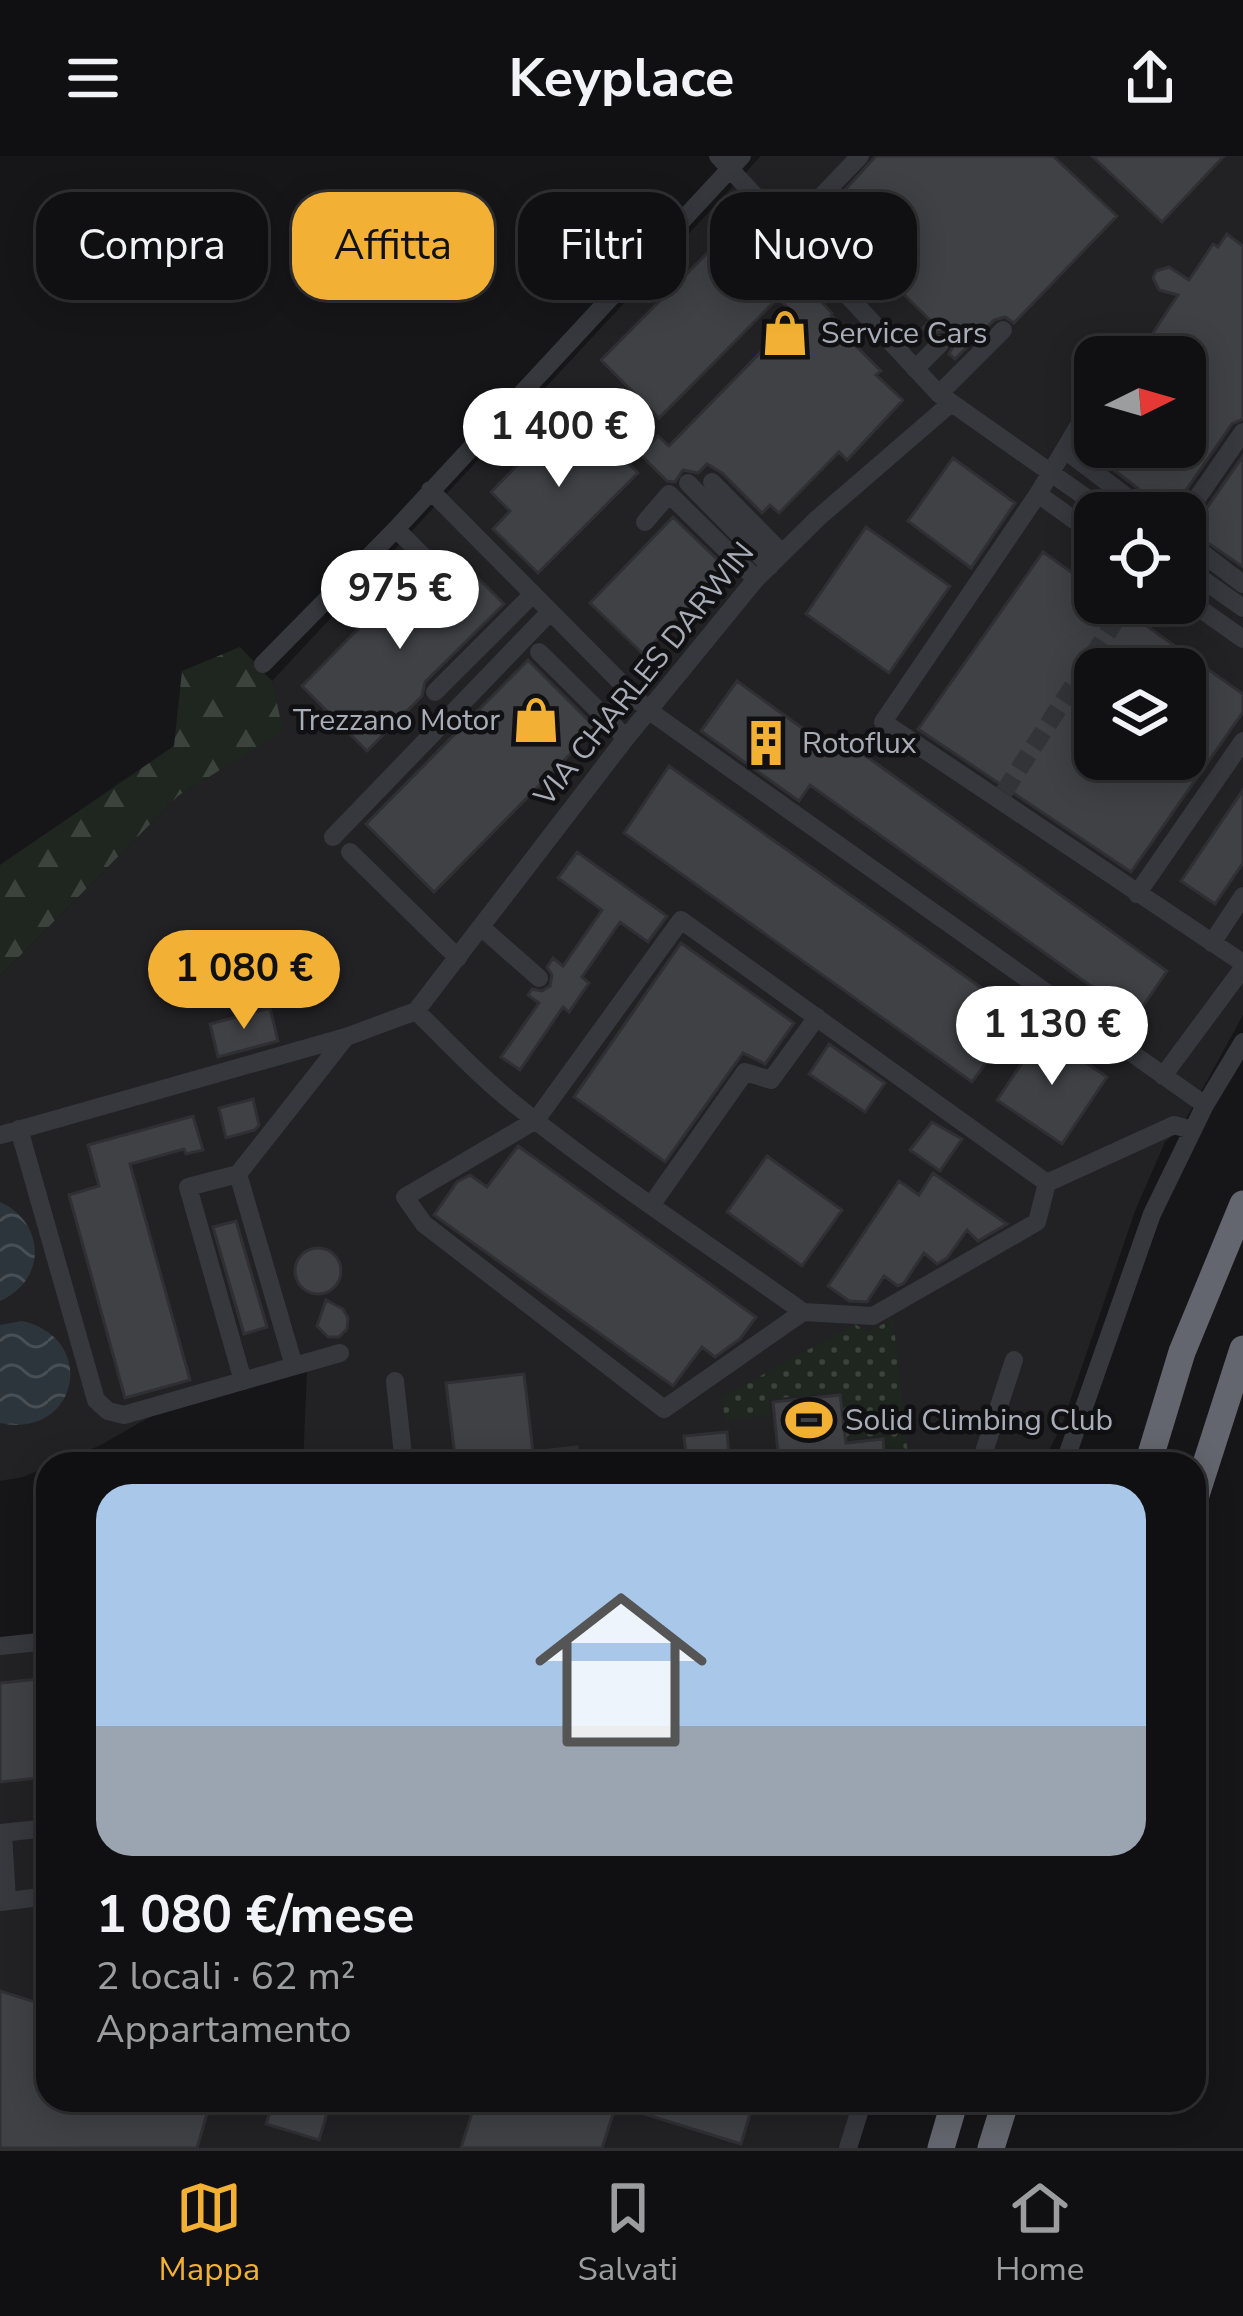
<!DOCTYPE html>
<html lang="it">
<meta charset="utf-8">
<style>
body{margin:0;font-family:"Nunito Sans",sans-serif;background:#1e1e20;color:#f1f3f6;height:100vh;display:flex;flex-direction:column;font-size:45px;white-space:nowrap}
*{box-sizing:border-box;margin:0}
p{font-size:39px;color:#9c9d9f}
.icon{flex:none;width:66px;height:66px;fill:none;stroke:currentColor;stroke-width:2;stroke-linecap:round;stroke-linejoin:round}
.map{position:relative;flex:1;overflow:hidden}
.drawer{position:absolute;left:36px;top:1296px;width:1170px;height:660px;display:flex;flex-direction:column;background:#101012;border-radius:36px;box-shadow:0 6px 30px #0003,0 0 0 3px #303032}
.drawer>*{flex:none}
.banner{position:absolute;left:36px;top:36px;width:1173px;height:108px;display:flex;gap:24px}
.needle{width:78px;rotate:85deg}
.fabs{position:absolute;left:1074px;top:180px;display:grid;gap:24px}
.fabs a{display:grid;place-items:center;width:132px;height:132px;border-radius:24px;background:#101012;box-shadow:0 6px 30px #0003,0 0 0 3px #303032;font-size:60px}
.price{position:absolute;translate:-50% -102px;padding:0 27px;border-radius:42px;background:#fff;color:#222;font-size:39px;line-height:78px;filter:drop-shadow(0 3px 6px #0008)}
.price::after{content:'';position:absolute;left:50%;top:72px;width:36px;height:27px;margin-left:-18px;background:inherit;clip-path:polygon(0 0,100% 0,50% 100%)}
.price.current{background:#f2b134;color:#111}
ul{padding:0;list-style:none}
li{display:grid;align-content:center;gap:24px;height:636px;padding:0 60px}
li span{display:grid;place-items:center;height:372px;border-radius:36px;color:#555}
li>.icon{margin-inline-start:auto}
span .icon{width:216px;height:216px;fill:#fffc;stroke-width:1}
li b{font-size:51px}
.tag{padding:0 42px;border-radius:36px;background:#101012;box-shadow:0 6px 30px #0003,0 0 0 3px #303032;font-size:42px;line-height:108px}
.tag.current{background:#f2b134;color:#111}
header{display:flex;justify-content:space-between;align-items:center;height:156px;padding:0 60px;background:#101012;font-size:54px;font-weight:700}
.dock{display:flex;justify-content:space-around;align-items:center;height:168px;border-top:3px solid #303032;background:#101012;font-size:33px;color:#9c9d9f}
.dock a{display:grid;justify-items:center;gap:6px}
.dock .current{color:#f2b134}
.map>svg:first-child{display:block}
</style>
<header><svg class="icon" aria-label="menu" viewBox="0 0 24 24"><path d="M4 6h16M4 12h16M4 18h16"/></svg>Keyplace<svg class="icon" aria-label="share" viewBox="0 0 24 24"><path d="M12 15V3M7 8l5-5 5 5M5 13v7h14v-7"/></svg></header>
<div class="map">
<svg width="1243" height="1992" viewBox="0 0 1243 1992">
<defs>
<pattern id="grass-dots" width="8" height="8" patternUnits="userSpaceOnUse" patternTransform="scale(3)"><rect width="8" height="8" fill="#1e261f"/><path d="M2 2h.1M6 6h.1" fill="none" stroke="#3c433d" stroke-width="1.8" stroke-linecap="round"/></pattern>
<pattern id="forest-firs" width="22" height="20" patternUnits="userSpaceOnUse" patternTransform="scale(3)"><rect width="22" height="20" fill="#1e261f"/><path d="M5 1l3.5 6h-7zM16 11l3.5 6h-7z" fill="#3c433d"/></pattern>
<pattern id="water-waves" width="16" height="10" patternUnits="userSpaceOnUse" patternTransform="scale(3)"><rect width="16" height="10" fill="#2c353c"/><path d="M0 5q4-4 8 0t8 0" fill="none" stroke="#485056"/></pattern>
</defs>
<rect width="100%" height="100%" fill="#161618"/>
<path fill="#222225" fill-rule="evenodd" d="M 761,0 L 1243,0 L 1243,859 L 1181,972 L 1165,986 L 1135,1055 L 1062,1269 L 1042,1308 L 303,1308 L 307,1214 L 157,1257 L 99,1290 L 23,1321 L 0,1325 L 0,820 L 178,640 L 282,575 L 272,525 ZM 1095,201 L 1185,201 L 1185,291 L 1095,291 ZM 1095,357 L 1185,357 L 1185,447 L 1095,447 ZM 1095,513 L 1185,513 L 1185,603 L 1095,603 Z
M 48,1485 L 48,1944 L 864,1944 L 850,1992 L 0,1992 L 0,1490 Z"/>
<path fill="url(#grass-dots)" d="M 893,1162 L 909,1308 L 889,1308 L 885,1279 L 845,1283 L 840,1236 L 769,1243 L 770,1259 L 725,1264 L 722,1241 L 855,1168 L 868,1177 Z"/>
<path fill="url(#forest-firs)" d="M 240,491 L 272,525 L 283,575 L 178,640 L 0,820 L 0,709 L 174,590 L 182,515 Z"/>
<path fill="url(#water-waves)" d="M 0,1046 C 46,1067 47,1124 0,1145 Z
M 22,1165 C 100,1183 77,1284 0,1267 L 0,1169 Z"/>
<path fill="#404145" stroke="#303034" stroke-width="3" fill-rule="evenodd" d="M 876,0 L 1053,0 L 1117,60 L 1014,167 L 1005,161 L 994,164 L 955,203 L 949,198 L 953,190 L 950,179 L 942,175 L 930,179 L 923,172 L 930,164 L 885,120 L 888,113 L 885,102 L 877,98 L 865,102 L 822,59 Z
M 1092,0 L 1224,0 L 1162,66 Z
M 742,62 L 832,157 L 831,159 L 857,186 L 854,188 L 881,215 L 876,219 L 903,244 L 847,304 L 839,296 L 779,357 L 770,349 L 762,357 L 722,317 L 707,308 L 698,317 L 683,314 L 675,326 L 667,325 L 640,298 L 658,280 L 669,290 L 796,160 L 778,142 L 659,262 L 601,204 Z
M 1227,78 L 1243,90 L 1243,263 L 1232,268 L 1180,343 L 1179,357 L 1161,357 L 1156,346 L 1082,290 L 1095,268 L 1095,291 L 1185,291 L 1185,201 L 1137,201 L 1178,139 L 1159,134 L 1153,122 L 1156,115 L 1169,111 L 1189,124 L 1213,88 L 1218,91 Z
M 573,252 L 638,317 L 538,417 L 493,373 L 510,355 L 491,336 Z
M 1243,300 L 1243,411 L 1185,371 L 1185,363 L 1196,364 L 1202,359 Z
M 953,302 L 1015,347 L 971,412 L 908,365 Z
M 673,361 L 726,412 L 643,498 L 590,447 Z
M 866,371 L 950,430 L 889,517 L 806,458 Z
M 1043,396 L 1095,433 L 1095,447 L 1111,447 L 1115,463 L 1123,466 L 1134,461 L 1243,538 L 1243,556 L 1131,716 L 918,573 ZM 1095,513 L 1185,513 L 1185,603 L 1095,603 Z
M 460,404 L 504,448 L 425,526 L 422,540 L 367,595 L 302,530 L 416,414 L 434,431 L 446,434 L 457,426 L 453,411 Z
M 528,504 L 596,572 L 434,736 L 366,668 Z
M 737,525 L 834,595 L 842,583 L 1167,815 L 1130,869 L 1111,856 L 1116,848 L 810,629 L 799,645 L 701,575 Z
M 669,610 L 1021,860 L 972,926 L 624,677 Z
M 1243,634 L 1243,707 L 1215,748 L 1181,725 Z
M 577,696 L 667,760 L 648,786 L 620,766 L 582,821 L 589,827 L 569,856 L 563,851 L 520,914 L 501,901 L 539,847 L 528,839 L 532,833 L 542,835 L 550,830 L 552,819 L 547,811 L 553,802 L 563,810 L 602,754 L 558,722 Z
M 681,787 L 794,867 L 765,908 L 743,897 L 665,1006 L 574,941 Z
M 270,852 L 278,885 L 218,901 L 210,868 Z
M 1042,877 L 1107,921 L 1062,988 L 997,944 Z
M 829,888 L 885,927 L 865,956 L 809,918 Z
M 253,943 L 259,969 L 255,974 L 226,982 L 219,952 Z
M 193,960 L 203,994 L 186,998 L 184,993 L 130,1008 L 190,1224 L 125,1242 L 69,1039 L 99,1030 L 88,989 Z
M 932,966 L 962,983 L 940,1015 L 910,994 Z
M 518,990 L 756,1161 L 740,1183 L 715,1201 L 702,1191 L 673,1230 L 434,1059 L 457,1026 L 470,1019 L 487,1031 Z
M 767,1000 L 842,1054 L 802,1110 L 727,1056 Z
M 933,1017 L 1007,1068 L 978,1085 L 967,1074 L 947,1102 L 937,1108 L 924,1097 L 904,1127 L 898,1130 L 884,1120 L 867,1146 L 849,1145 L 828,1130 L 899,1025 L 919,1039 Z
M 236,1065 L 267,1171 L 244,1178 L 213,1071 Z
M295 1115a23 23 0 1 1 46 0a23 23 0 1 1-46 0Z
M 326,1144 L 343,1153 L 348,1162 L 347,1173 L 339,1181 L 328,1181 L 317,1170 Z
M 524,1218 L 533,1296 L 577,1291 L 579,1308 L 456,1308 L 446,1227 Z
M 840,1239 L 846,1287 L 883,1283 L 885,1308 L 779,1308 L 773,1246 Z
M 727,1276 L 730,1308 L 687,1308 L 684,1280 Z
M 48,1522 L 48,1621 L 0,1626 L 0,1527 Z
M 0,1835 L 48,1850 L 48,1944 L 211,1944 L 197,1992 L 0,1992 Z
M 274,1944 L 331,1944 L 319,1984 L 266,1968 Z
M 476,1944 L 754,1944 L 741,1988 L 616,1949 L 602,1992 L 461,1992 Z"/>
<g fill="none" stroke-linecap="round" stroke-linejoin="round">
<path stroke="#333438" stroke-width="18" stroke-dasharray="18 9" stroke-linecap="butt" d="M 1004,636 L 1123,453"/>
<path stroke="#37383d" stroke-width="18" d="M 718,0 L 939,238 L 1108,357
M 788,75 L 860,0
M 848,140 L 875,111
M 1119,201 L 1127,188
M 915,213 L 940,188
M 939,238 L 1003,174
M 1095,242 L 1038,338 L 883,566 L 1243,807
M 1065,294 L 1148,357
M 712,326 L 782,397
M 688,327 L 770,410
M 430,334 L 648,554 L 1205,949
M 1038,338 L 1095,379
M 1191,351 L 1243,276
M 645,366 L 669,338 L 756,423
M 396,373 L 444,421
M 1185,384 L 1243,428
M 1185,411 L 1243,452
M 1185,442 L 1243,483
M 1123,453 L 1127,447
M 539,496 L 626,582
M 263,508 L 396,373 L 742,0
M 435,536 L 533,438
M 333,681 L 550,456
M 350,696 L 458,802
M 1137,738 L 1243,585
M 481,771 L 539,822
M 1212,787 L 1243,740
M 416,855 C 449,887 481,922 517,950 C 608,1023 708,1088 803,1156 L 664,1253 L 424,1068 L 405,1041 L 536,964 L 681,764 L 1047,1027 L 1174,969 L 1192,974
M 1163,920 L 1243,812
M 19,973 L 96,1244 L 108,1255 L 124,1259 L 340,1197
M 0,979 L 346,881 L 416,855 L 626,582 L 756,423 L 818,362 L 950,248
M 238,1018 L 188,1031 L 243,1225
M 652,1048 L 745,916 L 771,924 L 817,861
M 803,1156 L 873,1160 L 1037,1066 L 1047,1027
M 294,1210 L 238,1018 L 346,881
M 395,1225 L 404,1308
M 980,1308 L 1014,1204
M 1064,1308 L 1152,1058 L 1205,949 L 1243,886
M 0,1490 L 48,1485
M 0,1677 L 48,1672
M 3,1677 L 7,1745
M 0,1746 L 48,1740
M 848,1992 L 863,1944"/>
<path stroke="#63666e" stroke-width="27" d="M 1148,1308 L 1182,1196 L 1243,1048
M 1194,1345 L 1243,1193
M 941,1992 L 955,1944
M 991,1992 L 1006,1944"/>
</g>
<defs>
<symbol id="shop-bare" viewBox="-9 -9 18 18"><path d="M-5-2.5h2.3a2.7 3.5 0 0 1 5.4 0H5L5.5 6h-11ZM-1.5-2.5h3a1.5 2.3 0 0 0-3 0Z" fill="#f2b134" stroke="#111113" stroke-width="2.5" paint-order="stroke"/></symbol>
<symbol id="building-bare" viewBox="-9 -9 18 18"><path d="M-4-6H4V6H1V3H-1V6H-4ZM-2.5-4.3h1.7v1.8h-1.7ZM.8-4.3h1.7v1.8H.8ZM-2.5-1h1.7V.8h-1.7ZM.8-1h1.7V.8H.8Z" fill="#f2b134" stroke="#111113" stroke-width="2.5" paint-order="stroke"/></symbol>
<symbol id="stadium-bare" viewBox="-9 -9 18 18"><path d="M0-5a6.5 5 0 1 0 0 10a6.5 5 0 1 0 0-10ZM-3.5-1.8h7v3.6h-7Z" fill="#f2b134" stroke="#111113" stroke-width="2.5" paint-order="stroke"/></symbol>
</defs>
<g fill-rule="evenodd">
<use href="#shop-bare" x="752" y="144" width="66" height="66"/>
<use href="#shop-bare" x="503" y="531" width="66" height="66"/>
<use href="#building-bare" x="733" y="554" width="66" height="66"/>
<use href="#stadium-bare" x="776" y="1231" width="66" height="66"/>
</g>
<g text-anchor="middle" stroke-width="9" stroke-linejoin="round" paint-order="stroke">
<g font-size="30" fill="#a8adb8" stroke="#111113" text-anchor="start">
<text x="821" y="187">Service Cars</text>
<text x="500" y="574" text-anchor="end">Trezzano Motor</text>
<text x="802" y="597">Rotoflux</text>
<text x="845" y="1274">Solid Climbing Club</text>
</g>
<g font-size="30" fill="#a8adb8" stroke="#111113">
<text transform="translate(644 518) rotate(-51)" y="10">VIA CHARLES DARWIN</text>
</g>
</g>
</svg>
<div class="fabs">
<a><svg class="needle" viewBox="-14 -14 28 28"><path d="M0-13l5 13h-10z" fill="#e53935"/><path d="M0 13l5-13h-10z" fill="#9c9d9f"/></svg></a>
<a><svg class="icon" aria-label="locate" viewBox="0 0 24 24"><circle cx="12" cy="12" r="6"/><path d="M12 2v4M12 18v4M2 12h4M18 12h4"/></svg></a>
<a><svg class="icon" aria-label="layers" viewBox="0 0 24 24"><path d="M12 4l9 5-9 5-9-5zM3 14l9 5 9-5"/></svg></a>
</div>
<b class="price" style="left:559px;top:334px">1 400 €</b>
<b class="price" style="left:400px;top:496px">975 €</b>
<b class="price current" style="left:244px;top:876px">1 080 €</b>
<b class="price" style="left:1052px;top:932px">1 130 €</b>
<div class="banner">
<a class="tag">Compra</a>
<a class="tag current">Affitta</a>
<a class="tag">Filtri</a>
<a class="tag">Nuovo</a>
</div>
<section class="drawer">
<ul>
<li><span style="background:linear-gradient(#a9c7e8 65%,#9aa5b1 0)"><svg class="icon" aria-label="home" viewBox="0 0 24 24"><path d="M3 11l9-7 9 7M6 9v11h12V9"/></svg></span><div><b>1 080 €/mese</b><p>2 locali · 62 m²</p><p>Appartamento</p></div></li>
</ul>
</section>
</div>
<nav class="dock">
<a class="current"><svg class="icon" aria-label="map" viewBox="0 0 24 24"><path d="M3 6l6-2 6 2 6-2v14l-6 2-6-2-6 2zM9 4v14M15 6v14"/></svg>Mappa</a>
<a><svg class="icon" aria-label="saved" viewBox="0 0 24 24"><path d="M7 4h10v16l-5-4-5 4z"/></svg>Salvati</a>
<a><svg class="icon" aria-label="home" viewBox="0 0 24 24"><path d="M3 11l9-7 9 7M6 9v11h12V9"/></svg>Home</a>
</nav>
